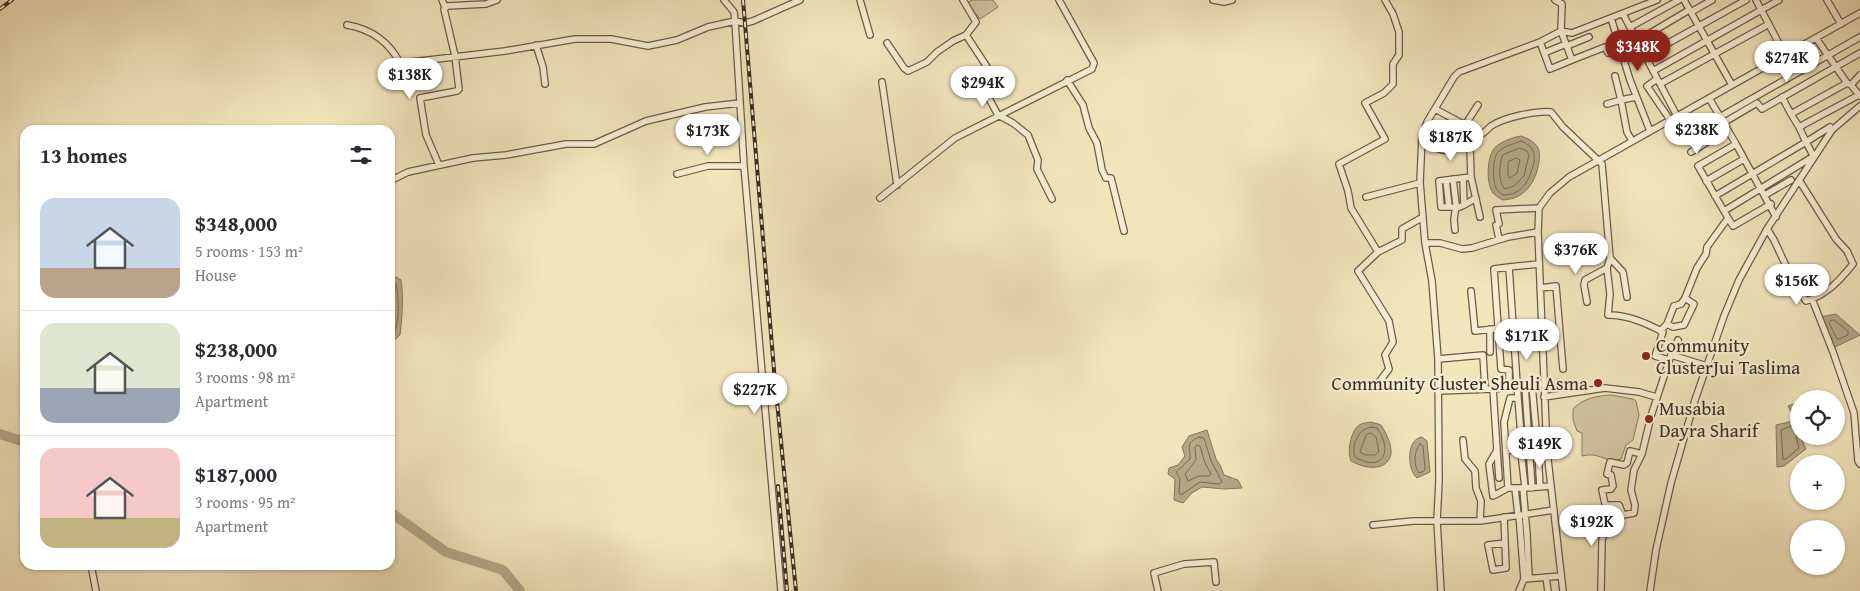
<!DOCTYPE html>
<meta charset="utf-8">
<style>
body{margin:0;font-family:"Gentium Book Plus",serif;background:#f7f7f7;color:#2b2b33;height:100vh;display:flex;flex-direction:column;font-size:19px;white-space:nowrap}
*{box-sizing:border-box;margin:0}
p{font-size:16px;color:#7c7c81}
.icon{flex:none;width:28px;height:28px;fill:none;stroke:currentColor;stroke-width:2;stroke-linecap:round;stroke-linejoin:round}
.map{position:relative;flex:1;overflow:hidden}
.panel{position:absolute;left:20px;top:125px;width:375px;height:445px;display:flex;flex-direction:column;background:#fff;border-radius:15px;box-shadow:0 1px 4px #0004}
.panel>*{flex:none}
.fabs{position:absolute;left:1790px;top:390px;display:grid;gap:10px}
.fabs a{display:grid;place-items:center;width:55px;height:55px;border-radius:50%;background:#fff;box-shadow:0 1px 4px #0004;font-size:25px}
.price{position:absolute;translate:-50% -42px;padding:0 11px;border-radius:18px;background:#fff;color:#222;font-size:16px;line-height:32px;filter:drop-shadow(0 1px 2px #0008)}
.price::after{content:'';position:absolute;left:50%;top:30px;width:15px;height:11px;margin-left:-8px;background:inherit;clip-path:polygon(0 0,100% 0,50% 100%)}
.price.on{background:#8f2418;color:#fff}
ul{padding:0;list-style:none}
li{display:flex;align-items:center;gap:15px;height:125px;padding:0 20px}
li+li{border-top:1px solid #e1e1e2}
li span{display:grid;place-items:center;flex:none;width:140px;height:100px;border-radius:15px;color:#555}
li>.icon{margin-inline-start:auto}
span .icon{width:60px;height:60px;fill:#fffc;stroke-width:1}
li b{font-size:21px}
h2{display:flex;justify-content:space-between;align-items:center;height:60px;padding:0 20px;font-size:21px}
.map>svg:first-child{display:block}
</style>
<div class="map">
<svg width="1860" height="591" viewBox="0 0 1860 591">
<rect width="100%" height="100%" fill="#f2e4bb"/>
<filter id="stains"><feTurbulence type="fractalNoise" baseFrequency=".004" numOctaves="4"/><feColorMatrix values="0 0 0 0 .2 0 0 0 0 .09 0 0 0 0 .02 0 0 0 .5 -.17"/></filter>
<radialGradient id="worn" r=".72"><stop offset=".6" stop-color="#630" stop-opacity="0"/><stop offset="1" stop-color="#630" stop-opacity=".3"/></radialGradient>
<path fill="#d3c5a1" stroke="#887961" d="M 972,0 L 993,0 L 998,7 L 980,19 L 967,3 Z
M 1611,395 L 1633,399 L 1636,401 L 1639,415 L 1633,440 L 1626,445 L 1621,459 C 1604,464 1601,451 1582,456 L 1582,433 L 1577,431 L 1573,420 L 1573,409 C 1584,398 1596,396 1611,395 Z"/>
<path fill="#b4a687" stroke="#84765e" d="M 1521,136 C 1541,143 1542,152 1537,171 C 1532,187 1522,199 1503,200 C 1500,199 1496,196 1493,193 C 1486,184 1487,159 1493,150 C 1497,143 1513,137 1521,136 Z
M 396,277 L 401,280 C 404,299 402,316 400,335 L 390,344 L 390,278 Z
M 1836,314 L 1860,335 L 1835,347 L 1820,317 Z
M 1799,402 L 1799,427 L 1788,406 Z
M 1793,421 L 1799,436 L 1800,436 L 1806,449 L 1784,466 L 1777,467 L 1776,425 Z
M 1371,422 L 1381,425 C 1386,433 1392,444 1391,454 C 1387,473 1363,468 1351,461 C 1347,453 1350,436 1356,428 C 1360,423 1365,423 1371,422 Z
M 1207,430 L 1216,459 L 1220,465 L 1224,475 L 1238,480 L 1242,488 L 1224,489 L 1202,487 L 1192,493 L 1183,503 L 1174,500 L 1175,479 L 1168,474 L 1169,468 L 1178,465 L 1185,456 L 1182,447 L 1189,436 Z
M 1422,437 L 1427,441 L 1430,472 L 1417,478 C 1407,470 1406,439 1422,437 Z"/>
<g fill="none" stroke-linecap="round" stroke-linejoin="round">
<path stroke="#786a54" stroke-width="1" d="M 1521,141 C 1534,146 1536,154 1533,166 C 1528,182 1522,195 1503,195 C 1502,194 1498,191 1497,190 C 1492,183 1492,156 1499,151 C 1503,147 1515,143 1521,141 Z
M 1520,148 L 1527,151 L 1529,155 L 1524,176 L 1514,186 L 1505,189 C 1498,182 1499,167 1502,157 L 1503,155 Z
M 1517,158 L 1520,160 L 1517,173 L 1510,178 L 1508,176 L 1508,162 Z
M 390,283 L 396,284 C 399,298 401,328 390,338
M 1834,320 L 1848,331 L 1848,335 L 1839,339 L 1837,339 L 1829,323 L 1830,321 Z
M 1799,423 L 1781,430 L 1783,459 L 1786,459 L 1799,448 L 1796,437 L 1799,432
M 1371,427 L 1377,428 C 1394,452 1382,473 1355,457 C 1351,445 1358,429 1371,427 Z
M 1371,433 L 1376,437 L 1379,452 L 1375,455 L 1365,455 L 1360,452 L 1366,435 Z
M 1199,437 L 1204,438 L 1211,461 L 1222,482 L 1219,484 L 1200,482 L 1181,495 L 1179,493 L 1180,479 L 1176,472 L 1190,459 C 1191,447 1184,444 1199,437 Z
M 1420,444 L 1423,446 L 1425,468 L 1424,471 L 1419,473 C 1413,465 1414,451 1420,444 Z
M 1197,445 L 1200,446 L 1205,463 L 1211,474 L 1209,476 L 1199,476 L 1188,481 L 1185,474 L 1196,460 L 1195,448 Z"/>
<path stroke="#b4a687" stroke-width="10" d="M 0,434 L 25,442
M 390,512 L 446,552 L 503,570 L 520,591"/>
<defs>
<path id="minor" d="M 442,0 L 445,7
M 724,0 L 734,12 L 735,21 L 744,166 L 781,591
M 860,0 L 870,35
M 963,0 L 976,22 L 966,35 L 993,76 L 986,93 L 998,115 L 1013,123 L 1028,135 L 1038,160 L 1037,169 L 1052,199
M 1213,0 L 1224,2 L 1232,0
M 1684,0 L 1732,85
M 1756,0 L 1785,55
M 1827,0 L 1841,24
M 1691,12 L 1712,0
M 1623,14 L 1677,116
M 1611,18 L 1630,80 L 1650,131
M 347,25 C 371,29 389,42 400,63 L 403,63 L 505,51 L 575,39 L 611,39 L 648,46 L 677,40 L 708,27 L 735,21 L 745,23 L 753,21 L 800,0
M 1630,27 L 1679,0
M 1561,31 L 1572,33 L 1657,0
M 1816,38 L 1847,83 L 1851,85 L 1860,96
M 1637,41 L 1689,10
M 1540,42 L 1561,31 L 1562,4 L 1555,0
M 887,43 L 904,68 L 908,71 L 927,62 L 937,52 L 953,41 L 966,35
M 536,45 L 543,67 L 545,84
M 1567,46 L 1589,37
M 1544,53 L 1566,44
M 1645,56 L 1746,0
M 1572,60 L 1605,47 L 1608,53 L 1620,50
M 1653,71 L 1779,0
M 1657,79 L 1647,86 L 1670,120
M 1067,80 L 1083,105 L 1089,128 L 1097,143 L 1102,170 L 1106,178 L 1111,178 L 1124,231
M 882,82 L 897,185
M 1660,84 L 1769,24
M 1851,85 L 1860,75
M 1782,97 L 1791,114 L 1847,83
M 1709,98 L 1736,144
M 1607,104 L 1621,100 L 1615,76
M 1435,109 L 1482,134 C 1485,132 1488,129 1491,126 C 1505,117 1535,111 1551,112 L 1563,127 L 1602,164 L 1610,258 L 1607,268 L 1610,294 L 1608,315 C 1628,315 1646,323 1663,332 L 1655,356 L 1669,360
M 1791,114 L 1799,127 L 1859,95
M 1452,120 L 1439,149 L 1452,152 L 1465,125 L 1478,105
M 1723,123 L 1757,103 L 1762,109 L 1860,53
M 1479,133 L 1470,147 L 1471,177 L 1480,217
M 1683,138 L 1860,37
M 1632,141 L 1627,132 L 1621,100 L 1636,97
M 1691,152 L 1727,130
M 1814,157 L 1806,142 L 1830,127 L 1832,130
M 439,165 L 426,135 L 420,98 L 457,91 L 459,89 L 455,56 L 444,9 L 447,6 L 486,4 L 497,0
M 677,174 L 708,166 L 744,166
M 1453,179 L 1456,204 L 1454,220 L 1455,230
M 1446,180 L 1449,207 L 1451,207
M 390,181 L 408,172 L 473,158 L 506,155 L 566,144 L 594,144 L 646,121 L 705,107 L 740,103
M 1706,181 L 1744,159
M 1765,195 L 1791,180
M 1715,196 L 1806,142 L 1799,127
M 1366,197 L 1420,183
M 880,198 L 955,138 L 1092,69 L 1094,63 L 1059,0
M 1464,205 L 1476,198
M 1449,207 L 1441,207 L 1439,181 L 1471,177
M 1455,209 L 1464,205 L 1463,178
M 1724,211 L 1814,156
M 1728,218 L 1733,226 L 1771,204
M 1767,229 L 1774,240 L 1787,268 C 1798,272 1799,292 1806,301 C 1827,295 1840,280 1853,264 L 1847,251 L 1836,239 L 1799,180
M 1499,239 L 1496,225 L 1499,224 L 1496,210 L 1539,208
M 1425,243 L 1440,243 L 1462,249 L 1472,248 L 1508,237 L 1538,232
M 1378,252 L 1402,240 L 1402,229 L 1423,217
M 1610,258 L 1623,272 L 1627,297
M 1540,288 L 1556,286 L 1563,369
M 1471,291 L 1475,331 L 1541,324
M 1812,299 L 1833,352 L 1854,413 L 1858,461 L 1860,464
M 1587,302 L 1584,285 L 1585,280 L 1607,268
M 1667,324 L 1674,306 L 1681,304 L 1685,298 L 1697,268 L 1706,254 L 1707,247 L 1728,218 L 1698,166 L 1736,144 L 1776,217
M 1660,331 L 1667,324 L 1673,327 L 1684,325 L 1694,304 L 1685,298
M 1490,352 L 1490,329
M 1671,355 L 1678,340
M 1438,359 L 1483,355 L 1485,389
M 1376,386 L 1389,369 L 1385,355 L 1393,342 L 1389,321 L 1358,271 L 1378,252 L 1351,208 L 1348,191 L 1339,164 L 1385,139 L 1365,103 L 1384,93 L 1393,84 L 1393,64 L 1399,55 L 1399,32 L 1393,14 L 1385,0
M 1525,386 L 1532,488
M 1509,388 L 1509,370 L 1501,369 L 1494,269 L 1509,267
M 1493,389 L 1497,450 L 1489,464 L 1493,496 L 1508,488
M 1439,391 L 1493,389 L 1544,383
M 1544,397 L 1605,388 L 1639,392 L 1656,397
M 1518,398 L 1509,267 L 1539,264
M 1463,440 L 1465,459 L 1475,471 L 1476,488 L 1481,501 L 1480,521
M 1497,450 L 1499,478
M 1506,451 L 1522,448
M 1521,452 L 1525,488 L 1551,486
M 1538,452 L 1540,487
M 1520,454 L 1538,452 L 1532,385
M 1515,488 L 1518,515
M 1523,488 L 1527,535 L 1529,578
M 1525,488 L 1508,488 L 1504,422 L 1510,398 L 1518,398 L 1522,448 L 1528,446
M 1607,505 L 1619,505 L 1623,515 L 1634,513 L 1635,505 L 1631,490 L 1634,470 L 1642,454 L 1651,416 L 1671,355 L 1707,366
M 1519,515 L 1524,579 L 1561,576
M 1504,517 L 1506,568 L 1493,570 L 1488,545 L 1505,543
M 1373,525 L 1413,521 L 1480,521 L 1554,510
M 91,565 L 96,591
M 1546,577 L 1548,591
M 1158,591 L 1154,573 L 1184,564 L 1214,562 L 1216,582
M 1441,591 L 1437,521 L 1439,481 L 1438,359 L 1432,281 L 1425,243 L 1420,182 L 1422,137 L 1427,122 L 1454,77 L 1459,72 L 1540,42 L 1550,69 L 1572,60 L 1561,31
M 1519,591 L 1524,579
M 1563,591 L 1547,451 L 1538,232 L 1539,208 L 1550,193 L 1569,177 L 1860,13
M 1601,591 L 1602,541 L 1607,521 L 1607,505 L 1605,504 L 1602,490 L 1611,489 L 1613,486 L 1611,475 L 1607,474 L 1610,462 L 1624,465 L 1627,463 L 1630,451 L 1642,454
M 1650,591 L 1656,550 L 1671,483 L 1695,400 L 1724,316 L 1739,280 L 1767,229 L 1832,130 L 1860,106"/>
</defs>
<use href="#minor" stroke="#6a5b48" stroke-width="8"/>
<use href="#minor" stroke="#f7edd3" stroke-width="5.5"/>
<defs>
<path id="rail" d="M 743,0 L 775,382 L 796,591
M 0,9 L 12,0
M 778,486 L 787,591"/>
</defs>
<use href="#rail" stroke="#3c2d21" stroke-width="4"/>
<use href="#rail" stroke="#f7edd3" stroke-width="2" stroke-dasharray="5.5" stroke-linecap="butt"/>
</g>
<g fill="#8f2418" stroke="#f7edd3" stroke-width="2">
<circle cx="1646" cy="356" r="5"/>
<circle cx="1598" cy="383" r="5"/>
<circle cx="1649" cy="419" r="5"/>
</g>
<g text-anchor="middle" stroke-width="4.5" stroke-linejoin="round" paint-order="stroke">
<g font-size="19" fill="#3c2d21" stroke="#f7edd3" text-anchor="start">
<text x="1656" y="352">Community<tspan x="1656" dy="22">ClusterJui Taslima</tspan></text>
<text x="1588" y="390" text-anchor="end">Community Cluster Sheuli Asma</text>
<text x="1659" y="415">Musabia<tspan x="1659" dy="22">Dayra Sharif</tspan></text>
</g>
</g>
<rect width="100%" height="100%" filter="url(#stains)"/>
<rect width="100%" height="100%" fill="url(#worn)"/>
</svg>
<div class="fabs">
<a><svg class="icon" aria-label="locate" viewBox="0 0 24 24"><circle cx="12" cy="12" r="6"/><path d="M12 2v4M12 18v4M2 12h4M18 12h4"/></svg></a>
<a>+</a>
<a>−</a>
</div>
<b class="price on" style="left:1638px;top:72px">$348K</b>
<b class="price" style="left:1787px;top:83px">$274K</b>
<b class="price" style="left:410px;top:100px">$138K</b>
<b class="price" style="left:983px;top:108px">$294K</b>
<b class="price" style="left:1697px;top:155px">$238K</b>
<b class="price" style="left:708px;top:156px">$173K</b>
<b class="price" style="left:1451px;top:162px">$187K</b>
<b class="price" style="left:1576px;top:275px">$376K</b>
<b class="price" style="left:1797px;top:306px">$156K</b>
<b class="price" style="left:1527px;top:361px">$171K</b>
<b class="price" style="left:755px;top:415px">$227K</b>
<b class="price" style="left:1540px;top:469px">$149K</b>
<b class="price" style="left:1592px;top:547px">$192K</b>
<section class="panel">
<h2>13 homes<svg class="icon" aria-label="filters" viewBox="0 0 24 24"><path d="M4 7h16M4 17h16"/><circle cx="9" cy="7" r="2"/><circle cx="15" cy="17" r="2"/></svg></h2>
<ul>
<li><span style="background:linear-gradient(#c9d6e8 70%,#b9a48a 0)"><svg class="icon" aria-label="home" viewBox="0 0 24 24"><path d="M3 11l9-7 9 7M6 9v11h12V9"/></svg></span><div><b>$348,000</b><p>5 rooms · 153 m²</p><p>House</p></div></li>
<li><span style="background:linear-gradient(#dfe7d0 65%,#9aa5b1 0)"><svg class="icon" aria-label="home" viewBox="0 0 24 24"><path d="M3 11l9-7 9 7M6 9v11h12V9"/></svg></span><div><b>$238,000</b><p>3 rooms · 98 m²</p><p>Apartment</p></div></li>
<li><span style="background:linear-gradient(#f6c9c9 70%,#c2b280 0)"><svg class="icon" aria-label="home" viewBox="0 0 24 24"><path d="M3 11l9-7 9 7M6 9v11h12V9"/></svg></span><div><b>$187,000</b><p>3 rooms · 95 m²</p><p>Apartment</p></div></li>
</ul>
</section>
</div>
